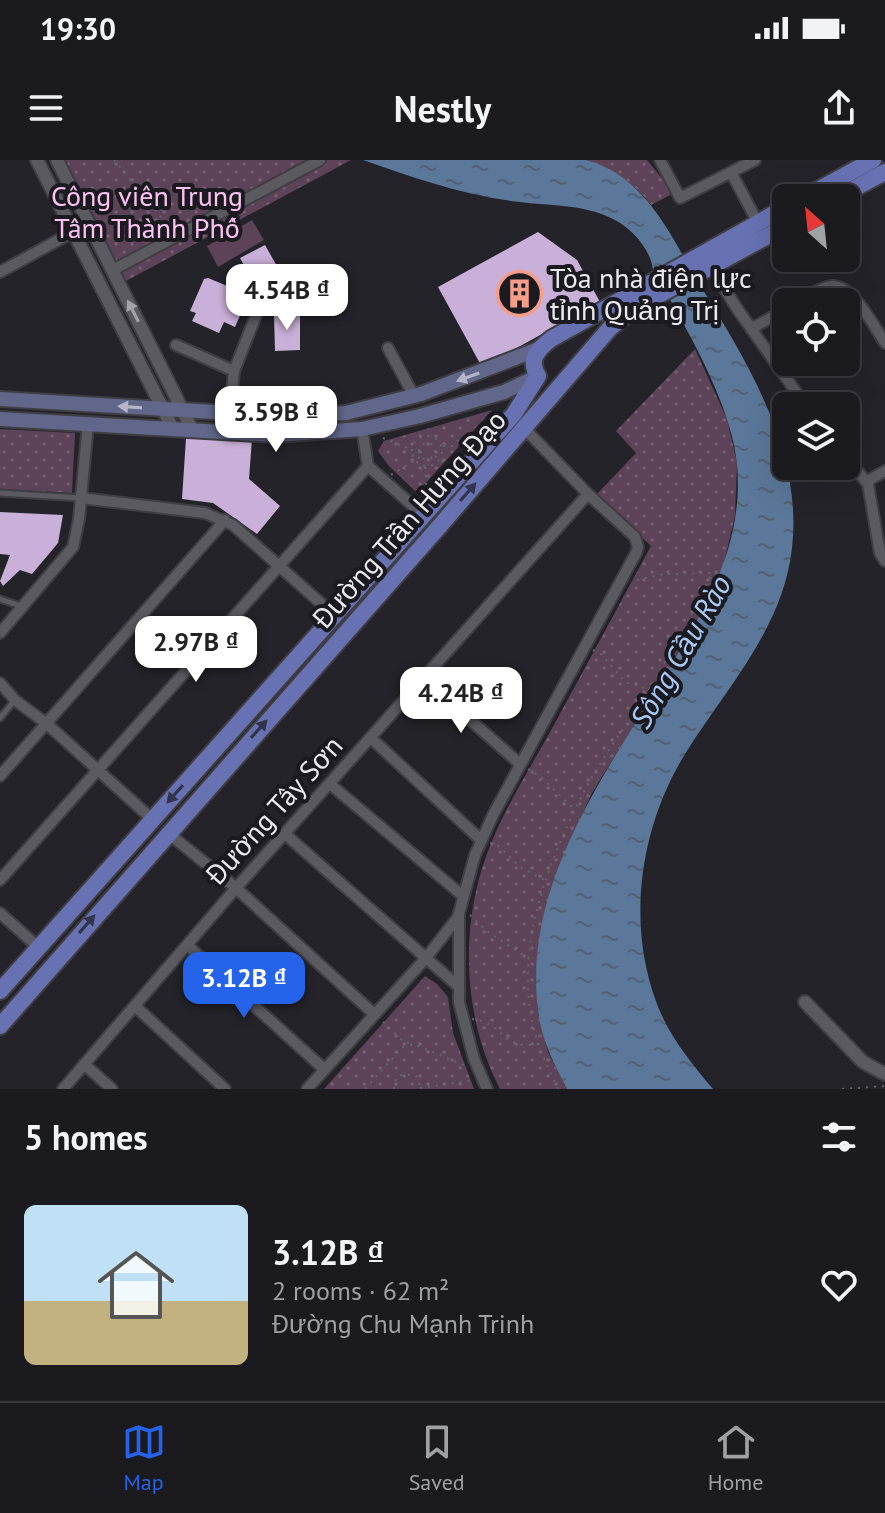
<!DOCTYPE html>
<meta charset="utf-8">
<style>
body{margin:0;font-family:"PT Sans",sans-serif;background:#28272c;color:#f1f3f6;height:100vh;display:flex;flex-direction:column;font-size:30px;white-space:nowrap}
*{box-sizing:border-box;margin:0}
p{font-size:26px;color:#a0a1a4}
.icon{flex:none;width:44px;height:44px;fill:none;stroke:currentColor;stroke-width:2;stroke-linecap:round;stroke-linejoin:round}
.map{position:relative;height:929px;overflow:hidden}
.details{display:flex;flex-direction:column;background:#1b1a1f;flex:1}
.details>*{flex:none}
.needle{width:52px;rotate:333deg}
.fabs{position:absolute;left:772px;top:24px;display:grid;gap:16px}
.fabs a{display:grid;place-items:center;width:88px;height:88px;border-radius:12px;background:#1b1a1f;box-shadow:0 8px 32px #0002,0 0 0 2px #39383d;font-size:40px}
.price{position:absolute;translate:-50% -68px;padding:0 18px;border-radius:16px;background:#fff;color:#222;font-size:26px;line-height:52px;filter:drop-shadow(0 2px 4px #0008)}
.price::after{content:'';position:absolute;left:50%;top:48px;width:24px;height:18px;margin-left:-12px;background:inherit;clip-path:polygon(0 0,100% 0,50% 100%)}
.price.selected{background:#2563eb;color:#fff}
ul{padding:0;list-style:none}
li{display:flex;align-items:center;gap:24px;height:200px;padding:0 24px}
li+li{border-top:2px solid #39383d}
li span{display:grid;place-items:center;flex:none;width:224px;height:160px;border-radius:12px;color:#555}
li>.icon{margin-inline-start:auto}
span .icon{width:96px;height:96px;fill:#fffc;stroke-width:1}
li b{font-size:34px}
h2{display:flex;justify-content:space-between;align-items:center;height:96px;padding:0 24px;font-size:34px}
.status{display:flex;justify-content:space-between;align-items:center;height:56px;padding:0 40px;background:#1b1a1f;direction:ltr}
.status svg{height:22px;fill:currentColor}
header{display:flex;justify-content:space-between;align-items:center;height:104px;padding:0 24px;background:#1b1a1f;font-size:36px;font-weight:700}
.dock{display:flex;justify-content:space-around;align-items:center;height:112px;border-top:2px solid #39383d;background:#1b1a1f;font-size:22px;color:#a0a1a4}
.dock a{display:grid;justify-items:center;gap:4px}
.dock .selected{color:#2563eb}
.map>svg:first-child{display:block}
</style>
<div class="status"><b>19:30</b><svg viewBox="0 0 49 12"><path d="M0 12V9h3v3zM5 12V6h3v6zM10 12V3h3v9zM15 12V0h3v12zM26 1h20v11H26zM47 4h2v5h-2z"/></svg></div>
<header><svg class="icon" aria-label="menu" viewBox="0 0 24 24"><path d="M4 6h16M4 12h16M4 18h16"/></svg>Nestly<svg class="icon" aria-label="share" viewBox="0 0 24 24"><path d="M12 15V3M7 8l5-5 5 5M5 13v7h14v-7"/></svg></header>
<div class="map">
<svg width="885" height="929" viewBox="0 0 885 929">
<defs>
<pattern id="grass-dots" width="8" height="8" patternUnits="userSpaceOnUse" patternTransform="scale(2)"><rect width="8" height="8" fill="#5c4357"/><path d="M2 2h.1M6 6h.1" fill="none" stroke="#745e6f" stroke-width="1.8" stroke-linecap="round"/></pattern>
<pattern id="water-ripples" width="26" height="14" patternUnits="userSpaceOnUse" patternTransform="scale(2)"><rect width="26" height="14" fill="#5b7799"/><path d="M2 4q2-2 4 0t4 0M15 11q2-2 4 0t4 0" fill="none" stroke="#526175"/></pattern>
</defs>
<rect width="100%" height="100%" fill="#242329"/>
<path fill="url(#grass-dots)" d="M 59,0 L 351,0 L 126,121 Z
M 586,0 L 647,0 L 674,33 L 651,45 C 636,25 610,6 586,0 Z
M 695,189 L 727,259 L 737,303 L 735,356 L 722,412 L 699,460 L 592,633 L 566,689 L 536,816 L 538,853 L 548,892 L 567,929 L 500,929 C 461,854 459,759 492,681 C 509,640 534,602 555,563 C 587,504 619,445 651,386 L 596,335 L 636,293 L 616,271 Z
M 492,250 L 422,327 L 415,331 L 389,306 L 378,291 L 384,281 Z
M 0,269 L 75,273 L 72,333 L 0,329 Z
M 425,816 L 437,824 L 448,837 L 453,873 L 474,929 L 324,929 Z"/>
<path fill="#5c4357" d="M 252,60 L 264,80 L 218,107 L 207,86 Z"/>
<path fill="url(#water-ripples)" d="M 363,0 L 586,0 C 645,15 671,76 700,125 C 748,203 803,292 792,388 C 783,469 726,528 685,594 C 640,667 626,763 657,844 C 669,876 691,903 713,929 L 567,929 C 554,904 541,879 538,850 C 522,723 608,610 670,507 C 709,443 744,381 737,304 C 732,244 683,162 653,110 C 651,90 632,68 613,59 C 582,43 545,46 511,41 C 460,34 411,17 363,0 Z"/>
<path fill="#c9b0d8" d="M 538,72 L 577,100 L 600,142 L 482,207 L 438,127 Z
M 265,85 L 291,131 L 266,145 L 240,98 Z
M 208,118 L 249,135 L 235,167 L 224,162 L 219,173 L 192,161 L 196,153 L 190,151 L 204,119 Z
M 300,153 L 300,190 L 275,191 L 274,154 Z
M 186,278 L 252,279 L 249,319 L 280,346 L 257,374 L 213,343 L 182,339 Z
M 0,352 L 63,355 L 58,383 L 32,414 L 20,410 L 3,426 L 0,421 L 10,395 L 0,394 Z"/>
<g fill="none" stroke-linecap="round" stroke-linejoin="round">
<defs>
<path id="service" d="M 0,333 L 81,338
M 0,439 L 21,446
M 0,558 L 15,540"/>
<path id="minor" d="M 660,0 L 680,38 L 755,0
M 731,12 L 758,63
M 711,107 L 736,147 L 806,246
M 113,110 L 320,0
M 0,112 L 73,72
M 799,142 C 809,136 822,126 834,126 C 854,127 875,168 885,183
M 751,169 L 786,149
M 176,185 L 234,211
M 388,188 L 414,236
M 230,253 L 234,211 L 259,148
M 362,269 L 368,306 L 423,355
M 846,297 L 868,324 L 880,393 L 885,401
M 868,324 L 869,320 L 885,311
M 81,338 L 205,353 L 233,365 L 334,455
M 0,473 L 73,387 L 79,359 L 88,264
M 424,519 L 520,604
M 0,523 L 15,540 L 47,564 L 152,659
M 371,578 L 481,680
M 0,616 L 225,360
M 330,624 L 463,736
M 168,673 L 236,728 L 374,854
M 285,674 L 459,827
M 0,720 L 368,306
M 0,753 L 38,787
M 459,756 L 459,842 L 474,899 L 487,929
M 187,785 L 324,909
M 135,846 L 225,929
M 84,904 L 112,929
M 63,929 L 236,728 L 588,334
M 307,929 L 426,798 L 458,757 L 475,695 L 493,655 L 636,393 L 638,387 L 635,377 L 588,334 L 524,268"/>
<path id="tertiary" d="M 37,0 L 173,269
M 57,0 L 193,271
M 805,842 L 863,902 L 885,914"/>
<path id="secondary" d="M 0,239 L 282,256 L 346,253 L 421,234 L 541,188
M 0,259 L 274,275 L 362,269 L 420,256 L 504,232 L 538,216"/>
<path id="primary" d="M 803,38 L 873,0
M 837,38 L 885,12
M 538,216 C 528,200 537,190 551,179 L 786,47
M 0,831 L 514,254 L 538,216
M 0,866 L 438,368 L 610,168 L 635,148 L 786,66"/>
</defs>
<use href="#service" stroke="#3f3e43" stroke-width="9"/>
<use href="#minor" stroke="#3f3e43" stroke-width="14"/>
<use href="#tertiary" stroke="#3f3e43" stroke-width="16"/>
<use href="#secondary" stroke="#3f3e43" stroke-width="18"/>
<use href="#primary" stroke="#3f3e43" stroke-width="20"/>
<path stroke="#66666b" stroke-width="2" stroke-dasharray="2 6" stroke-linecap="butt" d="M 114,0 L 169,67
M412 291a15 15 0 1 1 30 0a15 15 0 1 1-30 0Z
M 383,278 L 410,289
M419 291a8 8 0 1 1 16 0a8 8 0 1 1-16 0Z
M 443,286 L 452,286 L 461,278 L 474,279
M 435,296 L 448,306
M 425,307 L 427,333
M 391,315 L 420,297
M 593,490 L 601,494 L 625,522 L 648,529
M 528,609 L 541,617 L 574,649
M 490,683 L 499,686 L 520,707 L 546,721
M 470,755 L 488,772 L 529,799
M 472,859 C 505,863 501,891 539,884
M 383,862 L 404,882 L 413,884
M 420,928 L 474,920
M 365,929 L 403,887 L 414,884 L 468,907
M 394,929 L 396,918 L 404,914 L 416,916 L 420,926
M 558,929 C 547,905 535,881 531,855 C 517,778 551,695 586,628 C 602,598 623,570 642,541 C 667,499 691,458 712,413 L 663,414 L 632,421
M 842,929 L 885,926"/>
<use href="#service" stroke="#5b5a61" stroke-width="5"/>
<use href="#minor" stroke="#5b5a61" stroke-width="10"/>
<use href="#tertiary" stroke="#5b5a61" stroke-width="12"/>
<use href="#secondary" stroke="#61668a" stroke-width="14"/>
<use href="#primary" stroke="#6872b3" stroke-width="16"/>
</g>
<defs><path id="oneway-solid" d="M-6-.8H1V-3.2L6.5 0L1 3.2V.8H-6Z" transform="scale(2)"/></defs>
<use fill="#a3a2a8" href="#oneway-solid" transform="translate(133 151) rotate(-117)"/>
<g fill="#b4b6c7">
<use href="#oneway-solid" transform="translate(468 217) rotate(160)"/>
<use href="#oneway-solid" transform="translate(130 247) rotate(-176)"/>
</g>
<g fill="#32344c">
<use href="#oneway-solid" transform="translate(468 332) rotate(-49)"/>
<use href="#oneway-solid" transform="translate(259 569) rotate(-48)"/>
<use href="#oneway-solid" transform="translate(175 634) rotate(132)"/>
<use href="#oneway-solid" transform="translate(87 764) rotate(-49)"/>
</g>
<defs>
<symbol id="building-ring" viewBox="-11 -11 22 22"><circle r="9.5" fill="#1b1a20" stroke="#f49e8a" stroke-width="1.5"/><path d="M-4-6H4V6H1V3H-1V6H-4ZM-2.5-4.3h1.7v1.8h-1.7ZM.8-4.3h1.7v1.8H.8ZM-2.5-1h1.7V.8h-1.7ZM.8-1h1.7V.8H.8Z" fill="#f49e8a"/></symbol>
</defs>
<g fill-rule="evenodd">
<use href="#building-ring" x="494" y="108" width="51" height="51"/>
</g>
<g text-anchor="middle" stroke-width="8" stroke-linejoin="round" paint-order="stroke">
<g font-size="28" fill="#fdc1f2" stroke="#1b1a20">
<text x="147" y="46">Công viên Trung<tspan x="147" dy="32">Tâm Thành Phố</tspan></text>
</g>
<g font-size="28" fill="#ebebef" stroke="#1b1a20" text-anchor="start">
<text x="550" y="128">Tòa nhà điện lực<tspan x="550" dy="32">tỉnh Quảng Trị</tspan></text>
</g>
<g font-size="28" fill="#ebebef" stroke="#1b1a20">
<text transform="translate(409 359) rotate(-49)" y="10">Đường Trần Hưng Đạo</text>
<text transform="translate(274 650) rotate(-48)" y="10">Đường Tây Sơn</text>
</g>
<g font-size="30" font-style="italic" fill="#a7cbf7" stroke="#1b1a20">
<text transform="translate(681 492) rotate(-60)" y="10">Sông Cầu Rào</text>
</g>
</g>
</svg>
<div class="fabs">
<a><svg class="needle" viewBox="-14 -14 28 28"><path d="M0-13l5 13h-10z" fill="#e53935"/><path d="M0 13l5-13h-10z" fill="#a0a1a4"/></svg></a>
<a><svg class="icon" aria-label="locate" viewBox="0 0 24 24"><circle cx="12" cy="12" r="6"/><path d="M12 2v4M12 18v4M2 12h4M18 12h4"/></svg></a>
<a><svg class="icon" aria-label="layers" viewBox="0 0 24 24"><path d="M12 4l9 5-9 5-9-5zM3 14l9 5 9-5"/></svg></a>
</div>
<b class="price" style="left:287px;top:172px">4.54B ₫</b>
<b class="price" style="left:276px;top:294px">3.59B ₫</b>
<b class="price" style="left:196px;top:524px">2.97B ₫</b>
<b class="price" style="left:461px;top:575px">4.24B ₫</b>
<b class="price selected" style="left:244px;top:860px">3.12B ₫</b>
</div>
<section class="details">
<h2>5 homes<svg class="icon" aria-label="filters" viewBox="0 0 24 24"><path d="M4 7h16M4 17h16"/><circle cx="9" cy="7" r="2"/><circle cx="15" cy="17" r="2"/></svg></h2>
<ul>
<li><span style="background:linear-gradient(#bfe0f5 60%,#c2b280 0)"><svg class="icon" aria-label="home" viewBox="0 0 24 24"><path d="M3 11l9-7 9 7M6 9v11h12V9"/></svg></span><div><b>3.12B ₫</b><p>2 rooms · 62 m²</p><p>Đường Chu Mạnh Trinh</p></div><svg class="icon" aria-label="heart" viewBox="0 0 24 24"><path d="M12 20l-8-8c-3-5 5-10 8-4 3-6 11-1 8 4z"/></svg></li>
</ul>
</section>
<nav class="dock">
<a class="selected"><svg class="icon" aria-label="map" viewBox="0 0 24 24"><path d="M3 6l6-2 6 2 6-2v14l-6 2-6-2-6 2zM9 4v14M15 6v14"/></svg>Map</a>
<a><svg class="icon" aria-label="saved" viewBox="0 0 24 24"><path d="M7 4h10v16l-5-4-5 4z"/></svg>Saved</a>
<a><svg class="icon" aria-label="home" viewBox="0 0 24 24"><path d="M3 11l9-7 9 7M6 9v11h12V9"/></svg>Home</a>
</nav>
